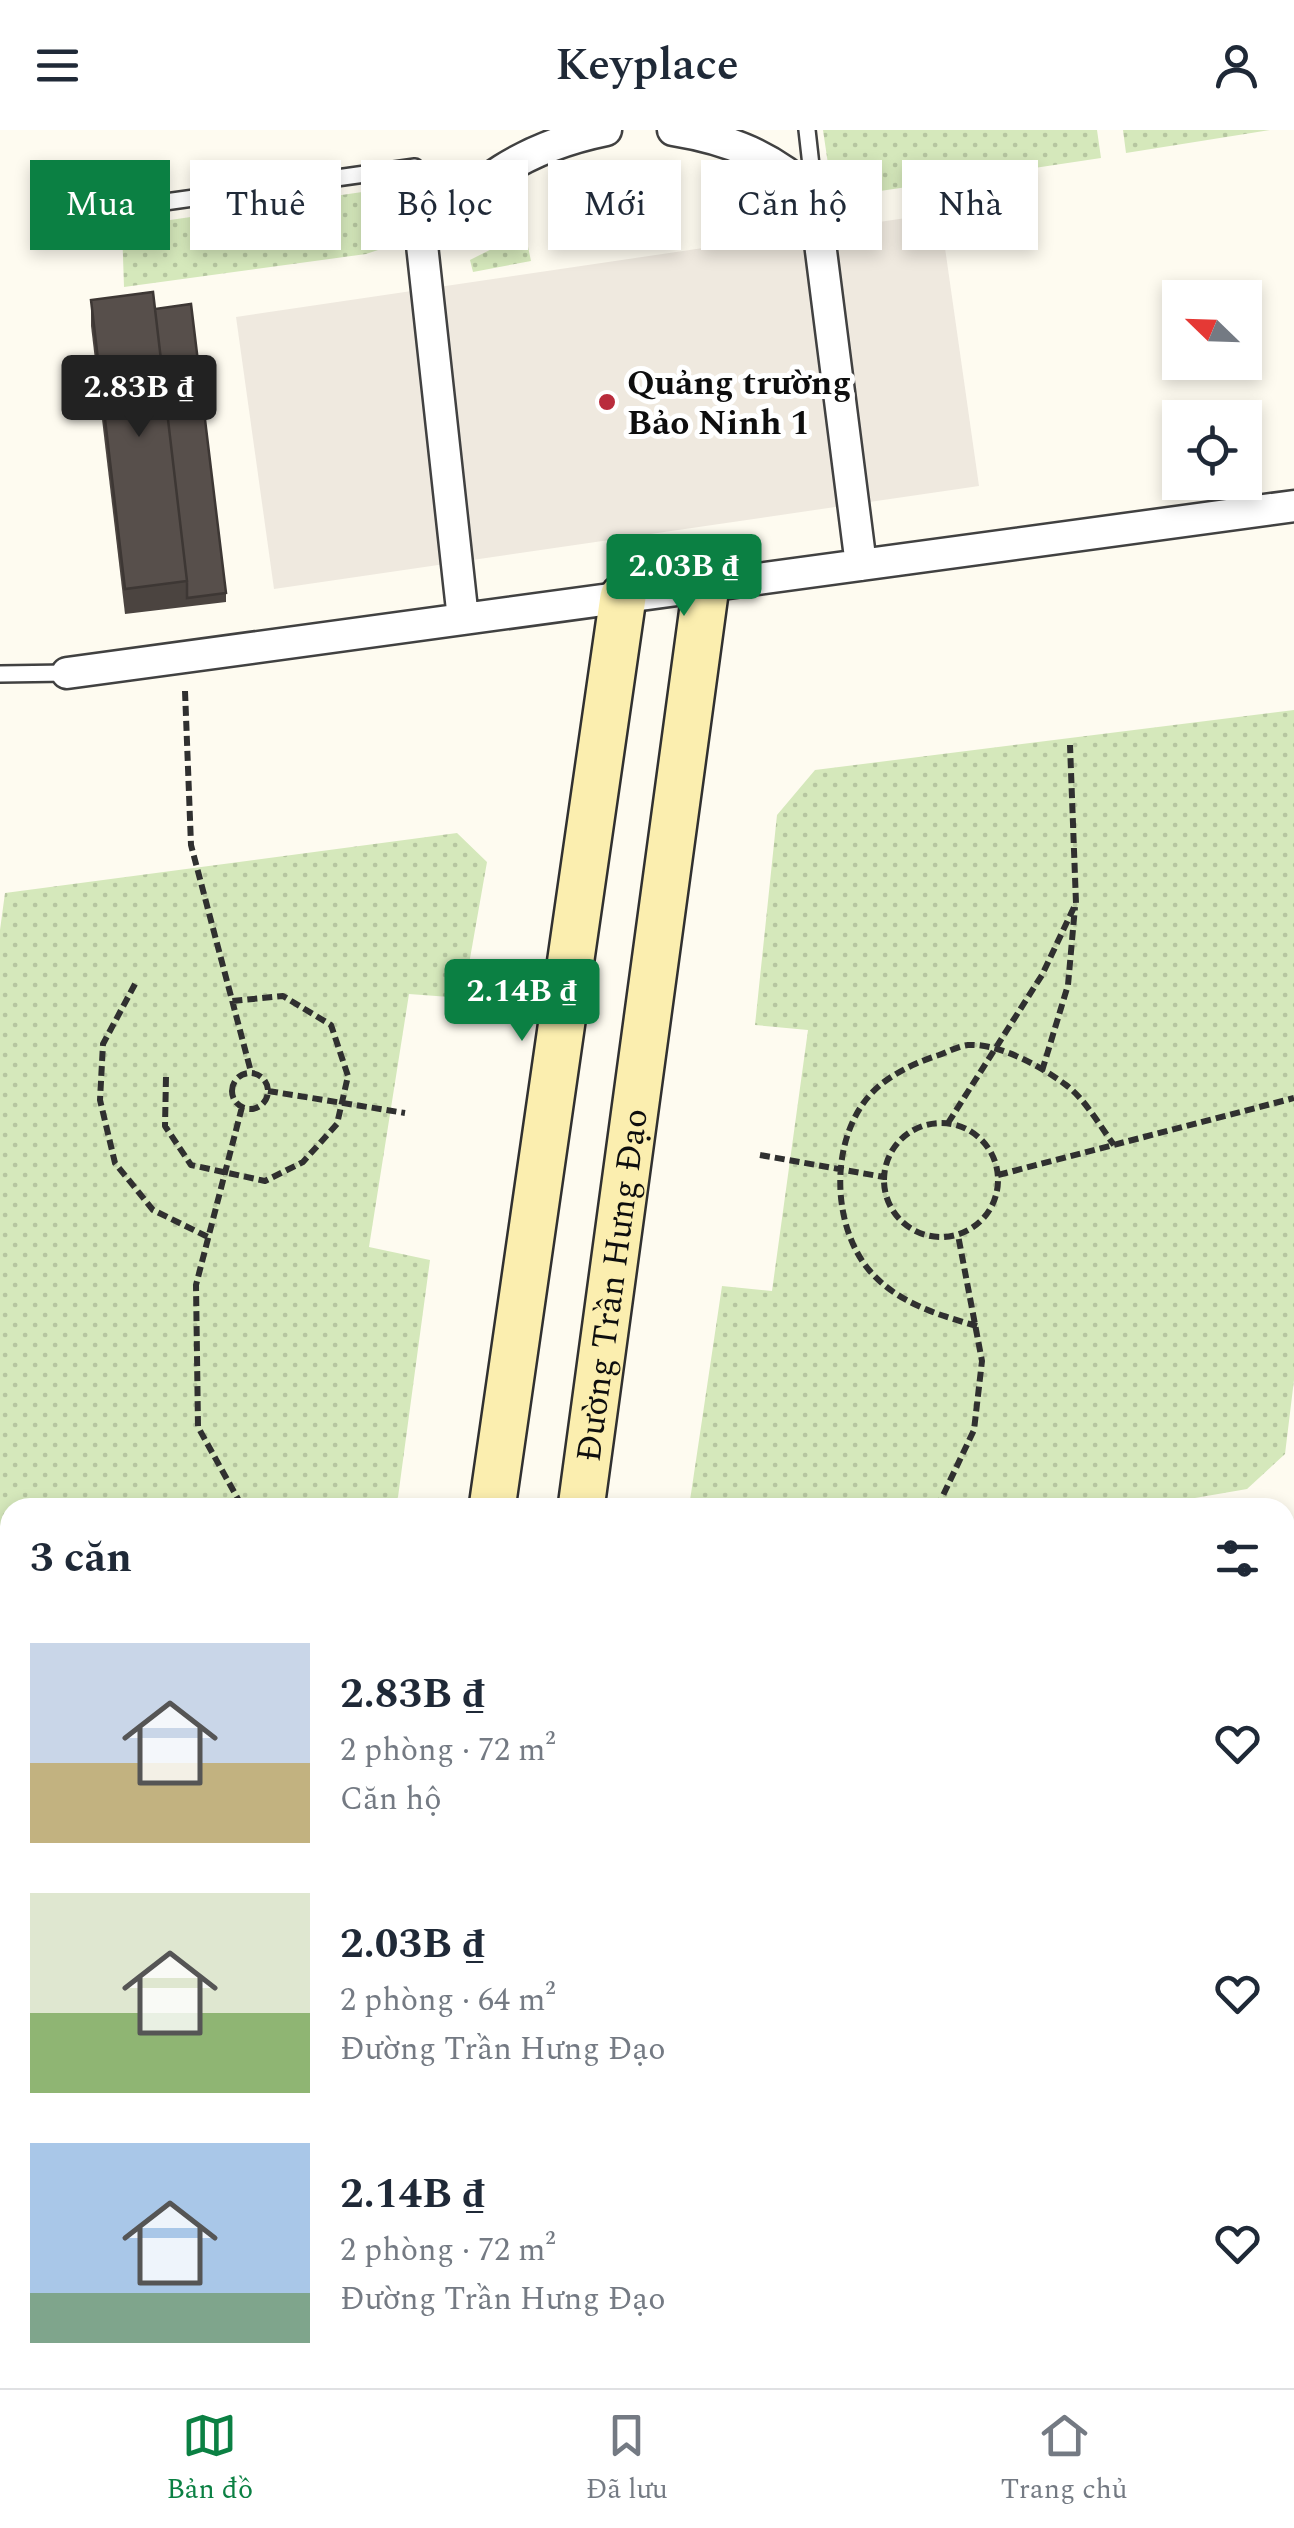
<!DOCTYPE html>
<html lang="vi">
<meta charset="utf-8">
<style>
body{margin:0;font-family:Spectral,serif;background:#f6f6f7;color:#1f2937;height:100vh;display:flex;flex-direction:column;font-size:38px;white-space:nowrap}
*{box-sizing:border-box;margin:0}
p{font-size:32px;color:#747a83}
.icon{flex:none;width:55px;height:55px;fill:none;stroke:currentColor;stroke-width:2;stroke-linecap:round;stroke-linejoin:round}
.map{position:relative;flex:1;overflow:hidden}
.panel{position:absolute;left:0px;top:1368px;width:1295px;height:892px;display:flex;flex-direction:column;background:#fff;border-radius:30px 30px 0 0;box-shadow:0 5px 15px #0003}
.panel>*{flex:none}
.top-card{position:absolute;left:30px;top:30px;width:1235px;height:90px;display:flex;gap:20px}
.needle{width:65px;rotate:293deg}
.buttons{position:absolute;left:1162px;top:150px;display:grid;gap:20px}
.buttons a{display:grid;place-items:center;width:100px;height:100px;border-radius:0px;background:#fff;box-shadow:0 5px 15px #0003;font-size:50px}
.price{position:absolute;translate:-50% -85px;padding:0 22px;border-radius:10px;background:#0b8043;color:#fff;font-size:32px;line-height:65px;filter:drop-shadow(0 2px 5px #0008)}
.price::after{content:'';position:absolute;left:50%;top:60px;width:30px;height:22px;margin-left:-15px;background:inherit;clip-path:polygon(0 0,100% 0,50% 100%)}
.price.active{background:#222;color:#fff}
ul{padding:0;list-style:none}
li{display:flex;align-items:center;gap:30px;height:250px;padding:0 30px}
li span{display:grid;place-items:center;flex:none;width:280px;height:200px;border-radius:0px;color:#555}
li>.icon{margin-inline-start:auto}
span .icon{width:120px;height:120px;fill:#fffc;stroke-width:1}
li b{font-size:42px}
h2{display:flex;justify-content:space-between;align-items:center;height:120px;padding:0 30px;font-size:42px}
.chip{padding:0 35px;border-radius:0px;background:#fff;box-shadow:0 5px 15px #0003;font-size:35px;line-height:90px}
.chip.active{background:#0b8043;color:#fff}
header{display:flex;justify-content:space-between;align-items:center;height:130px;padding:0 30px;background:#fff;font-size:45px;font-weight:600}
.tabs{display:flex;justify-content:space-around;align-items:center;height:140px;border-top:2px solid #e0e1e3;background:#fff;font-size:28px;color:#747a83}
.tabs a{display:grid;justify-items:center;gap:5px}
.tabs .active{color:#0b8043}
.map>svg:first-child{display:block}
</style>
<header><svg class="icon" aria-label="menu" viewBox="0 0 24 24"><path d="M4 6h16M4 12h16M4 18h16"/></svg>Keyplace<svg class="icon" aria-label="person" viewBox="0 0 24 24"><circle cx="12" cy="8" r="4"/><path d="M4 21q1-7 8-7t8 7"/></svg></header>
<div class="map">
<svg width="1294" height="2258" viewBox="0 0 1294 2258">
<defs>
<pattern id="grass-dots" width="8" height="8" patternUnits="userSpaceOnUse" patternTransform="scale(2.5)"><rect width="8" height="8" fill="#d5e8bb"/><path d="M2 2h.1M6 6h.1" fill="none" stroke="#b6c6a0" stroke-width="1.8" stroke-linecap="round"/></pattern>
</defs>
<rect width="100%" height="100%" fill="#fefbf0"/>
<path fill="url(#grass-dots)" d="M 823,0 L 1097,0 L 1101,28 L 833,68 Z
M 1123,0 L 1270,0 L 1126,23 Z
M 431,52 L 381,119 L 366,124 L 124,157 L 122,97 Z
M 707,74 L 767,82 L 769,93 L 710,103 Z
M 525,102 L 531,131 L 473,142 L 470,130 Z
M 1294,580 L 1294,1250 L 1285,1324 L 1247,1359 L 1143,1377 L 689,1377 L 722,1156 L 772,1161 L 808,900 L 755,895 L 777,685 L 815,640 Z
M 457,703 L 487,732 L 463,868 L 409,864 L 369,1117 L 430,1130 L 398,1367 L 393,1377 L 10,1378 L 10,1544 L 0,1543 L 0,800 L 5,763 Z"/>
<path fill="#efe9df" d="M 940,83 L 979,356 L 274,459 L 236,187 Z"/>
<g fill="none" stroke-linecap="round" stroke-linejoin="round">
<defs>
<path id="service" d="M 807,0 L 814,62
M 108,80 L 415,37 L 421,111
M 0,544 L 67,543"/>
<path id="minor" d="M 673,0 C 729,9 774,27 814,66 L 861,435
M 463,489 L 422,115 C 471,52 527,16 606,0
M 67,543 L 1294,376
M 0,2133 L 10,2134
M 28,2258 L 30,2250"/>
<path id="tertiary" d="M 1285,1417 L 1294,1415
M 0,1587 L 10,1588
M 1285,1623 L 1294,1622
M 0,1676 L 10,1676"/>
<g id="secondary">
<path d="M 492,1378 L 623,467"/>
<path id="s1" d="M 581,1378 L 706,456"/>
<path d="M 1285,1473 L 1294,1471"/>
<path d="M 1285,1566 L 1294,1565"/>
</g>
<path id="primary" d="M 403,2258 L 404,2250
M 456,2258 L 457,2250"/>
</defs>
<use href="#service" stroke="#414141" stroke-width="20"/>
<use href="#minor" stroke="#414141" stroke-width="35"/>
<use href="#tertiary" stroke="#414141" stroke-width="42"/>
<use href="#secondary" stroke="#303030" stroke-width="50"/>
<use href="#primary" stroke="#1f1f1f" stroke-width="55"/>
<path stroke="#303030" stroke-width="6" stroke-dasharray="10 5" stroke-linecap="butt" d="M 185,561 L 191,715 L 251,942
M 135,854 L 103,914 L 100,970 L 115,1033 L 153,1080 L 208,1107
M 1042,941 L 1068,855 L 1075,777
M232 961a18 18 0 1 1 36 0a18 18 0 1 1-36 0Z
M 166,947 L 165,996 L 191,1035 L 265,1051 L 303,1032 L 337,994 L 348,946 L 331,895 L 283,866 L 232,871
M 268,961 L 405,983
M 242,977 L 196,1155 L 198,1297 L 243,1378
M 948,993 L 1042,845 L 1076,773 L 1070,615
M884 1050a57 57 0 1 1 114 0a57 57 0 1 1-114 0Z
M 760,1025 L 884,1047
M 998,1045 L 1294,968
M 977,1196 C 938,1185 897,1173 869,1140 C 828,1091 829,993 884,952 C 900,940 920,931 939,925 C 947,922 959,916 968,915 C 999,913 1042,937 1066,955 C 1085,969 1100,996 1114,1015
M 937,1378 L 974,1300 L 982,1231 L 958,1105"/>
<use href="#service" stroke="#fff" stroke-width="15"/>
<use href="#minor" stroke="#fff" stroke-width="30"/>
<use href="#tertiary" stroke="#fff" stroke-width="38"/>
<use href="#secondary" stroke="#fbeeaf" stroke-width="45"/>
<use href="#primary" stroke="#f2c96d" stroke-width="50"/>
</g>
<path fill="#4b4440" d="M 91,170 L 155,179 L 226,463 L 226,472 L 125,484 L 91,196 Z"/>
<path fill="#574f4b" stroke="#3d3734" stroke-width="2.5" d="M 153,162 L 187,451 L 125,459 L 91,170 Z
M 191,174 L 226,463 L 187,468 L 187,451 L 155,179 Z"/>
<circle fill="#b92c3c" stroke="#fff" stroke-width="4" cx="607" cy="272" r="10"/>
<g text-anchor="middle" stroke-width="10" stroke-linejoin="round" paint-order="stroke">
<g font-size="35" font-weight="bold" fill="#0e0e0e" stroke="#fff" text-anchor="start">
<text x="627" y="264">Quảng trường<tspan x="627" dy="40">Bảo Ninh 1</tspan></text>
</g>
<g font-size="35" fill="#0e0e0e" stroke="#fff">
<text dy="12" stroke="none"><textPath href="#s1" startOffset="225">Đường Trần Hưng Đạo</textPath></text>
</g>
</g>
</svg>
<div class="buttons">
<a><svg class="needle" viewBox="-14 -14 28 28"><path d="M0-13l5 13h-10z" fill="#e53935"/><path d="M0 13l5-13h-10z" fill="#747a83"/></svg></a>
<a><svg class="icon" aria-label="locate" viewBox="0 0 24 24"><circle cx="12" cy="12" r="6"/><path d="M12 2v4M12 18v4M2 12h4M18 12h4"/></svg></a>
</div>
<b class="price active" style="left:139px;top:310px">2.83B ₫</b>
<b class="price" style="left:684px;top:489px">2.03B ₫</b>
<b class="price" style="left:522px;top:914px">2.14B ₫</b>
<div class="top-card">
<a class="chip active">Mua</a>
<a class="chip">Thuê</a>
<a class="chip">Bộ lọc</a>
<a class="chip">Mới</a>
<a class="chip">Căn hộ</a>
<a class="chip">Nhà</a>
</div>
<section class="panel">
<h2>3 căn<svg class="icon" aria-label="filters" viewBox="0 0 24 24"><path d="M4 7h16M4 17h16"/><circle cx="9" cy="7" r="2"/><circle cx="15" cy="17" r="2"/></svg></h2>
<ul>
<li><span style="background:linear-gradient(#c9d6e8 60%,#c2b280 0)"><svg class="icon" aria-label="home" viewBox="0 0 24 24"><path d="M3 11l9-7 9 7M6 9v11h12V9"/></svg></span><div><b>2.83B ₫</b><p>2 phòng · 72 m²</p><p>Căn hộ</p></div><svg class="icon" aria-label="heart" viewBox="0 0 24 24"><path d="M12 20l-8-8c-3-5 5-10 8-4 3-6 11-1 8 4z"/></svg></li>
<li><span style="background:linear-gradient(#dfe7d0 60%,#8fb573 0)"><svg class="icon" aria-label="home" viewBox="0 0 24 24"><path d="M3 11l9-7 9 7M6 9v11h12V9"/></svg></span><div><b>2.03B ₫</b><p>2 phòng · 64 m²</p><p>Đường Trần Hưng Đạo</p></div><svg class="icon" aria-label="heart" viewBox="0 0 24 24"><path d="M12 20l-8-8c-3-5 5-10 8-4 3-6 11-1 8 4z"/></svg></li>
<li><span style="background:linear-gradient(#a9c7e8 75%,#7fa58c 0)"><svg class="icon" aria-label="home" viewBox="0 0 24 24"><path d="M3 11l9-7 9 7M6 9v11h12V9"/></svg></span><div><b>2.14B ₫</b><p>2 phòng · 72 m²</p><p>Đường Trần Hưng Đạo</p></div><svg class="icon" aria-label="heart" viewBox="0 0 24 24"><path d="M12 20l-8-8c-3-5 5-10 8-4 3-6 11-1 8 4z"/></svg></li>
</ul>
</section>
</div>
<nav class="tabs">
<a class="active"><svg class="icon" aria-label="map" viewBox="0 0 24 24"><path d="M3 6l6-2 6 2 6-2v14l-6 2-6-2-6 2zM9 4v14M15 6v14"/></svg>Bản đồ</a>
<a><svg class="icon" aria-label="saved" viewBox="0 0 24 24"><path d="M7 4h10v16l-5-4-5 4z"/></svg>Đã lưu</a>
<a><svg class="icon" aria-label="home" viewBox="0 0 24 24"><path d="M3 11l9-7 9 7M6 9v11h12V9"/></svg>Trang chủ</a>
</nav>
